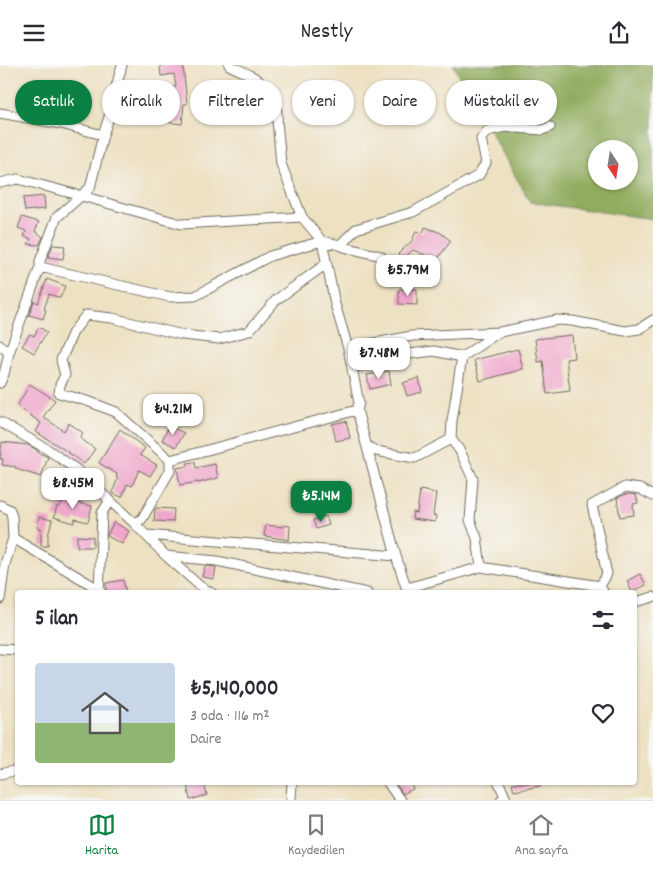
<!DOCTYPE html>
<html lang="tr">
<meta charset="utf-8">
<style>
body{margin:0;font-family:Dekko,sans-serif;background:#f2f2f3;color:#2b2b33;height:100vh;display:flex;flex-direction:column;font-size:19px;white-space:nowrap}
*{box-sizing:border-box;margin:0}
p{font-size:16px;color:#7c7c81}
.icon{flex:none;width:28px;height:28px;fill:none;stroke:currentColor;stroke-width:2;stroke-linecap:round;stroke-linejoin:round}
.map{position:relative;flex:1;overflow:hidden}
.sheet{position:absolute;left:15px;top:525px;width:622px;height:195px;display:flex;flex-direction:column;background:#fff;border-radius:5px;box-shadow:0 1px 4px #0004}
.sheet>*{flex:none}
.guide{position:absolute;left:15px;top:15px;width:624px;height:45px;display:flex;gap:10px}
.needle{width:32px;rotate:168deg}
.tools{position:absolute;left:588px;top:75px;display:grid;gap:10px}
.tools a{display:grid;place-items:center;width:50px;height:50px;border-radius:50%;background:#fff;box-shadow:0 1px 4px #0004;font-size:25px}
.price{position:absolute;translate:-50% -42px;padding:0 11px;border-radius:10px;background:#fff;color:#222;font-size:16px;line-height:32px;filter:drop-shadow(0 1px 2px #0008)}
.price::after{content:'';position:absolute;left:50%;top:30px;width:15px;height:11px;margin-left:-8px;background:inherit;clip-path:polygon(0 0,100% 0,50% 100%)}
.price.current{background:#0b8043;color:#fff}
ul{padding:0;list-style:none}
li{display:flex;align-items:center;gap:15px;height:125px;padding:0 20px}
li+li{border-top:1px solid #e1e1e2}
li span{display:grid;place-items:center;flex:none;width:140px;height:100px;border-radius:5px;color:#555}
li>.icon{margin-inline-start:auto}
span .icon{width:60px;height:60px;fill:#fffc;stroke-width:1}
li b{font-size:21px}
h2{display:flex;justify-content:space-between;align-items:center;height:60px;padding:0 20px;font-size:21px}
.tag{padding:0 18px;border-radius:22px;background:#fff;box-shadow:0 1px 4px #0004;font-size:18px;line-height:45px}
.tag.current{background:#0b8043;color:#fff}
header{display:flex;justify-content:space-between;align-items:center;height:65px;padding:0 20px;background:#fff;font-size:22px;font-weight:600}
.dock{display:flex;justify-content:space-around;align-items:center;height:70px;border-top:1px solid #e1e1e2;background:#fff;font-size:14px;color:#7c7c81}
.dock a{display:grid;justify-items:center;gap:2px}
.dock .current{color:#0b8043}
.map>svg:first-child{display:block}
</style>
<header><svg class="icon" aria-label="menu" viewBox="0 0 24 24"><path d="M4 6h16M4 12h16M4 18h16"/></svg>Nestly<svg class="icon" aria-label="share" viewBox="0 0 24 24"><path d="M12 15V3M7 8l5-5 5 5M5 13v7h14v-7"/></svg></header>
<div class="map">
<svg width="653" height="735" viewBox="0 0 653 735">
<rect width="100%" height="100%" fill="#f6f6f2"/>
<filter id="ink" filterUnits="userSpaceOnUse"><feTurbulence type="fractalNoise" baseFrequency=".02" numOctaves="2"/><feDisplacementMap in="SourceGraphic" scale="10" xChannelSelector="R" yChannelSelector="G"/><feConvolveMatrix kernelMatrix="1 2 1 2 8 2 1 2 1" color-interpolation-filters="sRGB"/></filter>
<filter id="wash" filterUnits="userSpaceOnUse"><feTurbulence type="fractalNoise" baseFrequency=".0096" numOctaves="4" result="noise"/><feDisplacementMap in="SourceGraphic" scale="20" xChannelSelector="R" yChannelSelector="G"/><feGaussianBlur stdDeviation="1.12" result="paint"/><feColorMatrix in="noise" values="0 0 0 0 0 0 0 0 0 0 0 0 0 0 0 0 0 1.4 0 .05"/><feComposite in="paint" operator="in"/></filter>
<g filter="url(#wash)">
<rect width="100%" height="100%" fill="#ede1c2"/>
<path fill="#91ac5e" stroke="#5e6c44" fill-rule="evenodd" d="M 453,0 L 653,0 L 653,154 L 530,137 ZM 596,84 L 629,84 L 629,116 L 596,116 Z"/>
<g id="blocks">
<path fill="#efa6ca" d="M 160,0 L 183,0 L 187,39 L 184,39 L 182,59 L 166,57 L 168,41 L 166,41 L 164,23 L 176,22 L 174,9 L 161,11 Z
M 44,131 L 45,144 L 25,146 L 23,133 Z
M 22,152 L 39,157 L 35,166 L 43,172 L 39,180 L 28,179 L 31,174 L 24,171 L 26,166 L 18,163 Z
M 425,162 L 441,168 L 451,176 L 438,193 L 431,217 L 415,213 L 404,205 L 410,197 L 418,203 L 425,190 L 413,185 L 403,194 L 398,189 L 412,176 L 416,166 L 423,168 Z
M 53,180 L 65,181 L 63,194 L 48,192 Z
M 47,214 L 65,221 L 60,233 L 49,229 L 44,244 L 46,245 L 43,254 L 29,250 L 34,236 L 38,238 Z
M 399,224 L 417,224 L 417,240 L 399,239 Z
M 39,262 L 47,267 L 34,288 L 22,281 L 30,269 L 34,271 Z
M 572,270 L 574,293 L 566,294 L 570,326 L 547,329 L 543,296 L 538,297 L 535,274 Z
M 518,284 L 523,304 L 480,316 L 474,295 Z
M 389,306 L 391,319 L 370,324 L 367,310 Z
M 419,313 L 422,327 L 407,331 L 403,318 Z
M 30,319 L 55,335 L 43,352 L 64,366 L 69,358 L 83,368 L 80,373 L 95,384 L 84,399 L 62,383 L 36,367 L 41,358 L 17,341 Z
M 346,356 L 350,373 L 336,376 L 332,359 Z
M 169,361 L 184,368 L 176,382 L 162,375 Z
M 120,364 L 145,383 L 140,390 L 157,400 L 150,411 L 139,405 L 132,421 L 127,419 L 122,432 L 112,428 L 118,413 L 116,412 L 117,409 L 99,398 Z
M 2,377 L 28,380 L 37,385 L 37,387 L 48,392 L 41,412 L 16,404 L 16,402 L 2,400 L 3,394 L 0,394 Z
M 195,397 L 196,403 L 215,399 L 218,413 L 198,418 L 198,417 L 180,420 L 177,403 L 188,401 L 187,398 Z
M 420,425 L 436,428 L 433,450 L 436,451 L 435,457 L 412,454 L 413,447 L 417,448 Z
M 70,426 L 77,431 L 73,437 L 92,441 L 88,457 L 75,454 L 74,458 L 54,452 L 57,441 L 59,442 Z
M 630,429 L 636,430 L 638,438 L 633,439 L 634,450 L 620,452 L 617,433 L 623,430 Z
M 156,443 L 174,444 L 173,457 L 154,456 L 155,445 Z
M 326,451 L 329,460 L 316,464 L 313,455 Z
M 39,452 L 52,455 L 48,471 L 48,481 L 41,481 L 41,463 L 37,462 Z
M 114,457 L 129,466 L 122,479 L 107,471 L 108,468 Z
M 266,460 L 284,462 L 284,460 L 290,461 L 289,475 L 264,471 Z
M 77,471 L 93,472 L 93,482 L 77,482 Z
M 205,501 L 216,502 L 214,514 L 202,512 Z
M 640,509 L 646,520 L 632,527 L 627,516 Z
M 123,515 L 126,528 L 107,528 L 106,518 Z
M 187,718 L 204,718 L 207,730 L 190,735 Z
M 395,718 L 410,718 L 413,724 L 403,729 Z
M 512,718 L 540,718 L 541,721 L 514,726 Z"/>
</g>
</g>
<g filter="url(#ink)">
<use href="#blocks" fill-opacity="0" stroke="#6f6b60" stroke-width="1"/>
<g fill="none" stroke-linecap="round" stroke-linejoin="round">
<defs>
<path id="minor" d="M 229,0 C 237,4 247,8 255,13 C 265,20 280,42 277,55 L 281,99 L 302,152 L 322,176 L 335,239 L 348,283 L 359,338 L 357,345 L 396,491 L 408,528
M 0,48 L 61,59 L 103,70
M 0,118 L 18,114 L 82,131 L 181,159 L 302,152
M 340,180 L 356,164 L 413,147 L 442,131 L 479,110 L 486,98 L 481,74 L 487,66 L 505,62 L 542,65 L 550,62
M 40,202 L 170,232 L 195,231 L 270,191 L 322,176 L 340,180 L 344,182 L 381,191
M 0,280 L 9,288
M 348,283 L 412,271 L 500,267 L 557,255 L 572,256 L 625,266 L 639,264 L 653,255
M 352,303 L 385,292 L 434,286 L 462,292 L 499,267
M 0,318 L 4,309 L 9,288 L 40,202 L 40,196 L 57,152 L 90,123 L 103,70 L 111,46 L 115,26 L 122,0
M 0,357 L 47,384 L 77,405 L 134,458 L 142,454 L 170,406 L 170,395 L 116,347 L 90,337 L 59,328 L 60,320 L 65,310 L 61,295 L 73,267 L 86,250 L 112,253 L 183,270 L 219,274 L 249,266 L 276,235 L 326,199
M 367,381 L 376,386 L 415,393 L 451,374
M 170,395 L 357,345
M 0,440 L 10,445 L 12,452 L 13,473 L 5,499 L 0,534
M 134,458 L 166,491 L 217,496 L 367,528
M 146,470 L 396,491
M 13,473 L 100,525
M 166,491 L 201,522 L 212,528
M 481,502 L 600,521 L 604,528
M 600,521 L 607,509 L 592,440 L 625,422 L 640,424 L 653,431
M 407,523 L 481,502 L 477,473 L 470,455 L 473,414 L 460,386 L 451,374 L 452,356 L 462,292
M 99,528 L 102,448 L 110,435
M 635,537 L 653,532
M 0,584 L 18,585
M 0,709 L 18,705
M 388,718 L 400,735
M 499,718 L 506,734 L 501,735
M 291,735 L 292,718"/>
</defs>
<use href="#minor" stroke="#6f6b60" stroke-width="11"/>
<use href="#minor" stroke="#fff" stroke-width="9"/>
</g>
</g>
</svg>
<div class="tools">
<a><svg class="needle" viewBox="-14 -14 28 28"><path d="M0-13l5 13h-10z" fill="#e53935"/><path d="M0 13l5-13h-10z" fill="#7c7c81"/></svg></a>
</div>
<b class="price" style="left:408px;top:232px">₺5.79M</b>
<b class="price" style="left:379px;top:315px">₺7.48M</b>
<b class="price" style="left:173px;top:371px">₺4.21M</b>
<b class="price" style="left:73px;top:445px">₺8.45M</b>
<b class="price current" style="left:321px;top:458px">₺5.14M</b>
<div class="guide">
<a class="tag current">Satılık</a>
<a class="tag">Kiralık</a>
<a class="tag">Filtreler</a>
<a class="tag">Yeni</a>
<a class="tag">Daire</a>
<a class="tag">Müstakil ev</a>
</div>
<section class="sheet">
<h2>5 ilan<svg class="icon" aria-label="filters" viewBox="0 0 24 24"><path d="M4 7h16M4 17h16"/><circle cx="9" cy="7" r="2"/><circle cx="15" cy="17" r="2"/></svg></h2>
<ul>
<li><span style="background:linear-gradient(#c9d6e8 60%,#8fb573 0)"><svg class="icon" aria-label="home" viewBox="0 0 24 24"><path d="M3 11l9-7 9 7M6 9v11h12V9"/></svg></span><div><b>₺5,140,000</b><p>3 oda · 116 m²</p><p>Daire</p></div><svg class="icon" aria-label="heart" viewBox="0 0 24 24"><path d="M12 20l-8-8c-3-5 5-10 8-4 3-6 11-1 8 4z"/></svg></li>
</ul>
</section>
</div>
<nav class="dock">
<a class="current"><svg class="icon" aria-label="map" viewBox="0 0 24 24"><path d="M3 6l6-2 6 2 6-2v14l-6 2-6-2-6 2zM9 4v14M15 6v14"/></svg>Harita</a>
<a><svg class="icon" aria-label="saved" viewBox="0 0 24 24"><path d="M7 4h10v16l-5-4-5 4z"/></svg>Kaydedilen</a>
<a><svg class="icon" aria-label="home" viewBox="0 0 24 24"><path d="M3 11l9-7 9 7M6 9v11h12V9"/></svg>Ana sayfa</a>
</nav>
